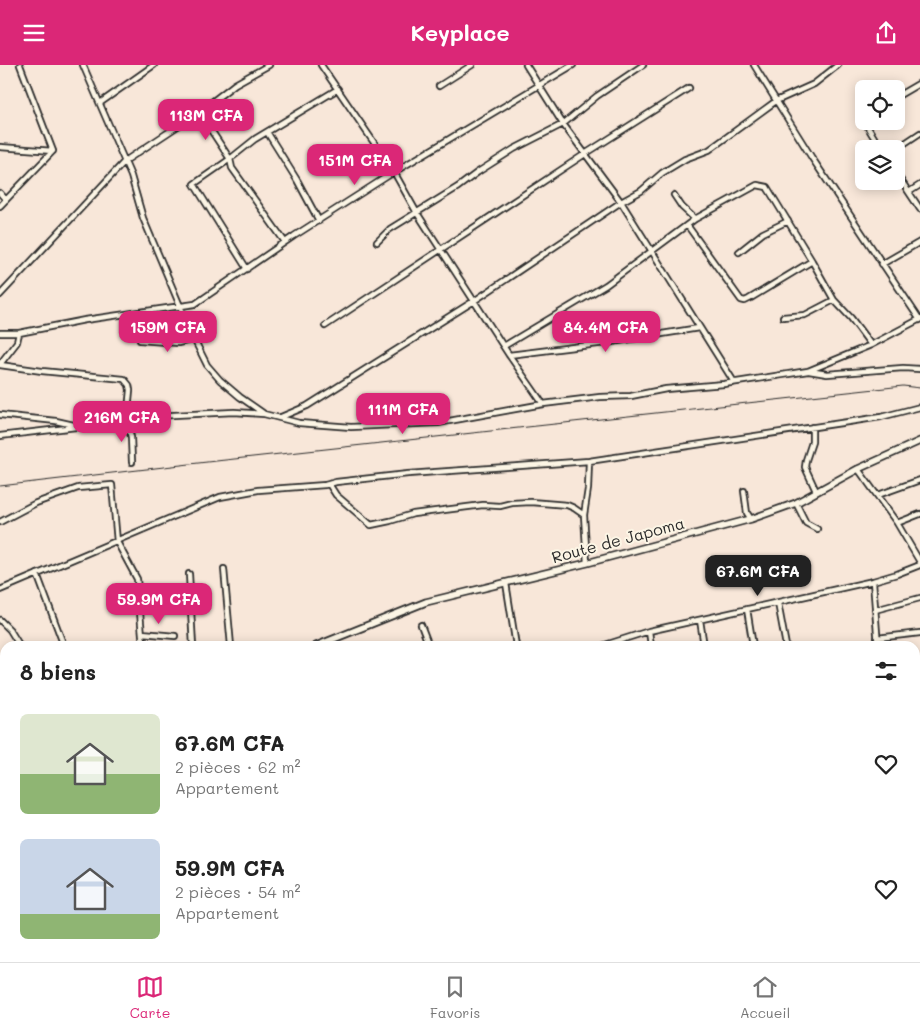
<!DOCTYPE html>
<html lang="fr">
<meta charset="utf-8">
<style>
body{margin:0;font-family:Mali,sans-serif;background:#f2f2f2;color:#222;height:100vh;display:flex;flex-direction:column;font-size:19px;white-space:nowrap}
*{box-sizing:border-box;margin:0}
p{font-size:16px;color:#767676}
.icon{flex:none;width:28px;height:28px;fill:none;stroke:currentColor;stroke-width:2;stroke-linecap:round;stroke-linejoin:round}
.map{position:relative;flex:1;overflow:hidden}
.side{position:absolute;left:0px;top:576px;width:920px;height:321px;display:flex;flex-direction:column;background:#fff;border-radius:15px 15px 0 0;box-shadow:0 2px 12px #0003}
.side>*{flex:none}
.controls{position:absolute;left:855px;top:15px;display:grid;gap:10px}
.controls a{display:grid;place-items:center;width:50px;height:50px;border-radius:8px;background:#fff;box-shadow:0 2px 12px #0003;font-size:25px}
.price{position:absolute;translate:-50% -42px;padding:0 11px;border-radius:10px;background:#db2777;color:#fff;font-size:16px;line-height:32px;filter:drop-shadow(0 1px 2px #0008)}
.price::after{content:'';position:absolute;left:50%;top:30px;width:15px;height:11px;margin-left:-8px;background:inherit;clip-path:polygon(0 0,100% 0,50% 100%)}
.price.on{background:#222;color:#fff}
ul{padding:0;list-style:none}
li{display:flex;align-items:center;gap:15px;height:125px;padding:0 20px}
li span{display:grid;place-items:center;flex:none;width:140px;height:100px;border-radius:8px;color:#555}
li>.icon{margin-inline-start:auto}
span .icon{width:60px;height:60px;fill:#fffc;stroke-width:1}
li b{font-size:21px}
h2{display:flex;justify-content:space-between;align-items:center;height:60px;padding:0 20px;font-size:21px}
header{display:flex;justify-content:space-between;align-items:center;height:65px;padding:0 20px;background:#db2777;color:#fff;font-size:22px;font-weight:700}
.tab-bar{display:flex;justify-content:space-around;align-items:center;height:70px;border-top:1px solid #e0e0e0;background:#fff;font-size:14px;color:#767676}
.tab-bar a{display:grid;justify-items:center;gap:2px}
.tab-bar .on{color:#db2777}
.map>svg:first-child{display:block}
</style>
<header><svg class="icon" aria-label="menu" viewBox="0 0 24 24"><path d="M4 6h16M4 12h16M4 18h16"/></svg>Keyplace<svg class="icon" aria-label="share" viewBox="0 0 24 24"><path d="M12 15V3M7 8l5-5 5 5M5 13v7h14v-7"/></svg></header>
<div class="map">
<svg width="920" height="897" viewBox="0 0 920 897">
<rect width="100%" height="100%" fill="#f8e7d9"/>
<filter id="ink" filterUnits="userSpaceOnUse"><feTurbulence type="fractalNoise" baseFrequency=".02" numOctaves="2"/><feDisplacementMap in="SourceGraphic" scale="10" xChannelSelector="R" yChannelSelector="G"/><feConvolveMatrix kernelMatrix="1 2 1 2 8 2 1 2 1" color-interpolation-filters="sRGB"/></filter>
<g filter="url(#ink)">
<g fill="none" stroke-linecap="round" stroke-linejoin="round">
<defs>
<path id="minor" d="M 83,0 L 131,111 L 143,153 L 194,274 L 207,300 L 220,315 L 240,332 L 263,348
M 321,0 L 394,107 L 417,148 L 509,290 L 543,339
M 526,0 L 563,59 L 621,137 L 734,317
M 754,0 L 812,93 L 920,255
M 439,21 L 472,0
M 896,32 L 920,18
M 100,38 L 154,0
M 199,47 L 230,94 L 232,103 L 285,177
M 867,56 L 867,61 L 881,84
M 267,67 L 297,115 L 319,156
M 0,82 L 53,86
M 896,84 L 920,68
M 896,108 L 920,144
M 909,127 L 920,120
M 0,128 L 6,135
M 674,130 L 682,142 L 695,154
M 0,141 L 53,86 L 20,0
M 687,160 L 741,235 L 745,236 L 749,234 L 812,196
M 377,177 L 390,164 L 458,122 L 478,107 L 514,84 L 563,59 L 597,31 L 643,0
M 739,187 L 763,168 L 788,156
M 882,199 L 920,177
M 247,204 L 194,119 L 230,94 L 255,74 L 338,24
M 0,230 L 125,96 L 199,47 L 235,19 L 269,0
M 783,252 L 805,250 L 834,235
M 325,261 L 585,89 L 689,23
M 0,268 L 19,268 L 85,255 L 195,239 L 294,171 L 394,107 L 573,0
M 140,275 L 178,278 L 194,274
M 504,281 L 606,220 L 695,154 L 757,120 L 767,122 L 812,196 L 834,235 L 851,253 L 871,280
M 509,290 L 606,278 L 699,263
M 0,299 L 17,277 L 19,268
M 0,300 L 42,306 L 124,314 L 129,320 L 130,325 L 127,356 L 131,372 L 132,397
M 809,306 L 827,309 L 903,303 L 920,304
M 0,350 L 56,356 L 78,361
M 281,352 L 307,341 L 474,236 L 621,137 L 641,126 L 662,108 L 685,94 L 709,85 L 776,36 L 814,19 L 838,0
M 812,362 L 812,377 L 806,395 L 805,402 L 816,426
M 0,371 L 127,356 L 154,351 L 234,347 L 264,349 L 299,358 L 351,362 L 438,358 L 543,339 L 600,332 L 631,331 L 666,324 L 724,319 L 808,306 L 871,280 L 920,254
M 858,404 L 897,458 L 920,497
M 329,419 L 336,430 L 371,460 L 390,456 L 413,449 L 483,440 L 500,441 L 512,438 L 531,437 L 567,440 L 574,443 L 584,450
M 744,426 L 747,448 L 751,454
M 878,430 L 920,415
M 796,438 L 806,458 L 817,464
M 0,457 L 36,438 L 78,423 L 112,420 L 117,477 L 137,514 L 143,581
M 897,458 L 920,449
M 587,498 L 584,450 L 588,424 L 589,396
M 224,504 L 231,581
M 37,509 L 64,581
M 189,509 L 193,581
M 873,516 L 878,581
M 506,518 L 516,581
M 0,525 L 220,432 L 258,425 L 325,420 L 336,417 L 408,409 L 589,396 L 881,352 L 920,342
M 778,538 L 786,581
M 747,544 L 753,581
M 875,545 L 920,533
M 0,555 L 10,565 L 18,578
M 700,555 L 704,581
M 421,560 L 429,581
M 649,566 L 651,581
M 142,568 L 175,571
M 877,573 L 920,568
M 602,581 L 649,566 L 873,516 L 897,509 L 920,500
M 915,607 L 920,606
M 915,639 L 920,644
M 0,711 L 5,710
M 0,818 L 5,815
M 0,841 L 5,845
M 31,892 L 33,897
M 79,892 L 81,897
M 120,892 L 122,897
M 162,892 L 164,897
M 199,892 L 201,897
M 277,892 L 278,897
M 379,892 L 380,897
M 431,892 L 431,897
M 458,892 L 458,897
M 513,892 L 513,897
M 539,892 L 541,897
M 621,892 L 639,892
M 703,892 L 704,897
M 756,892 L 756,897
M 838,892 L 839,897
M 877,892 L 879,897
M 583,894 L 593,892
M 323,897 L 329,892"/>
<path id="tertiary" d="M 316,581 L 426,537 L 587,498 L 751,454 L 796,438 L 858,404 L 920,376
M 0,676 L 5,679"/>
</defs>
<use href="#minor" stroke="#2b2b2b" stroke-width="8"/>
<use href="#tertiary" stroke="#2b2b2b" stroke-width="9"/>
<use href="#minor" stroke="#fcf5e5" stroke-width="4.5"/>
<use href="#tertiary" stroke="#fcf5e5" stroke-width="5.5"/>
<path stroke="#2b2b2b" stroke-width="1" d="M 0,421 L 207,397 L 903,321 L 920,323"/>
</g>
</g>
<g text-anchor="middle" stroke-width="4" stroke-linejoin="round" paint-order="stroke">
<g font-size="16" fill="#2b2b2b" stroke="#fcf5e5">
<text transform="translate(618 475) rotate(-15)" y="6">Route de Japoma</text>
</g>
</g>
</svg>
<div class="controls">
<a><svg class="icon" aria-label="locate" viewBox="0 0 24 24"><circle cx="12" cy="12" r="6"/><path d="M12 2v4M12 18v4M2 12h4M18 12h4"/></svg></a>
<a><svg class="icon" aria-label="layers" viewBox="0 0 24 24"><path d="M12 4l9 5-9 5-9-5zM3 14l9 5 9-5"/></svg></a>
</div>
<b class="price" style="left:206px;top:76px">113M CFA</b>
<b class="price" style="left:355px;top:121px">151M CFA</b>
<b class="price" style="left:168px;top:288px">159M CFA</b>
<b class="price" style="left:606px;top:288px">84.4M CFA</b>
<b class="price" style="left:403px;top:370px">111M CFA</b>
<b class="price" style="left:122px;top:378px">216M CFA</b>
<b class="price on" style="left:758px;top:532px">67.6M CFA</b>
<b class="price" style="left:159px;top:560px">59.9M CFA</b>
<section class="side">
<h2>8 biens<svg class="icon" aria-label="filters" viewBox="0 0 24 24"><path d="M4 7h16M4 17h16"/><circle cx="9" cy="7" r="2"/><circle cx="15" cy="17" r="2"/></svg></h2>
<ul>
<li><span style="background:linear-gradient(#dfe7d0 60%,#8fb573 0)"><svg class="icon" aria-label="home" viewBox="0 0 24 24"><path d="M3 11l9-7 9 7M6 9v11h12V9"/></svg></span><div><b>67.6M CFA</b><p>2 pièces · 62 m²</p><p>Appartement</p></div><svg class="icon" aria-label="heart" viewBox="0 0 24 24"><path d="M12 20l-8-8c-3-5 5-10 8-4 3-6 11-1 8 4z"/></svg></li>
<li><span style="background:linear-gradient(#c9d6e8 75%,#8fb573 0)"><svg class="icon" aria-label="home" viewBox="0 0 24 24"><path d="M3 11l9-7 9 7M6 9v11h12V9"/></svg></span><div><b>59.9M CFA</b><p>2 pièces · 54 m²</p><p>Appartement</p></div><svg class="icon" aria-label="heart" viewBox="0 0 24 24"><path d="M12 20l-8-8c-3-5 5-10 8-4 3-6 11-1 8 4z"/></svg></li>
</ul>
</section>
</div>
<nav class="tab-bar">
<a class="on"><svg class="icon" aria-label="map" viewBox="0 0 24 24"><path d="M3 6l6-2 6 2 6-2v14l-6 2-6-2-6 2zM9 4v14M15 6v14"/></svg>Carte</a>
<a><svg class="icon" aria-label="saved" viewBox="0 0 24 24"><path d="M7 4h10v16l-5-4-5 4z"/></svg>Favoris</a>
<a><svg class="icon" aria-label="home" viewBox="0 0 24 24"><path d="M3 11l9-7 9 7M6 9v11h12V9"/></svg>Accueil</a>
</nav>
